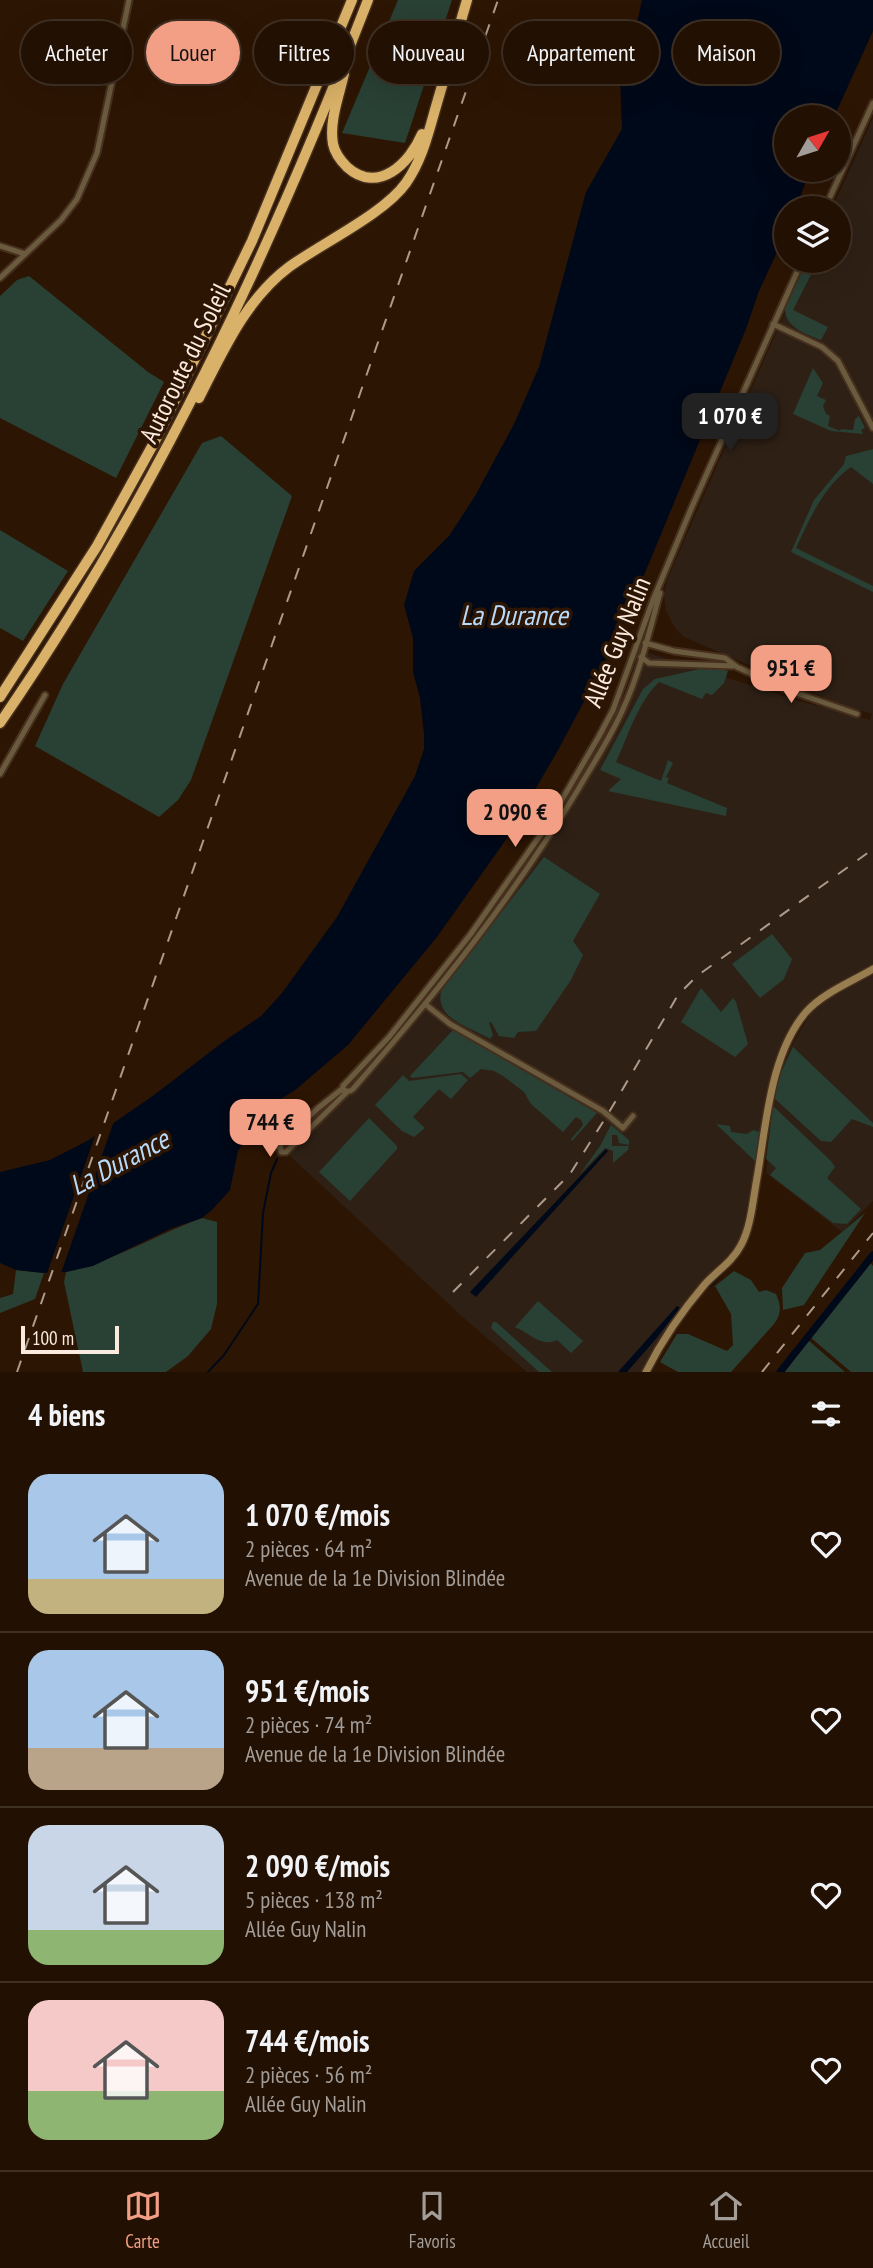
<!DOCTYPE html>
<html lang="fr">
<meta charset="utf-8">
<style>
body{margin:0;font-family:"PT Sans Narrow",sans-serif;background:#2e1e11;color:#f1f3f6;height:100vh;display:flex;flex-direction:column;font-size:26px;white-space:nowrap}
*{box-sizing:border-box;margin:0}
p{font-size:23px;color:#a29d99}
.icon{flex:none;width:38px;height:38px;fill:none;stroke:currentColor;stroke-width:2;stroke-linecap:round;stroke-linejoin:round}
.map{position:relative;height:1372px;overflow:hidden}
.side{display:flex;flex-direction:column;background:#221002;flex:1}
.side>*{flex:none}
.hud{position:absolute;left:21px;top:21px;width:831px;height:63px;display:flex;gap:14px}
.needle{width:46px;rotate:51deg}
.controls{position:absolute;left:774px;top:105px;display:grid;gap:14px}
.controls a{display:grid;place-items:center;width:77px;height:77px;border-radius:50%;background:#221002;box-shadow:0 7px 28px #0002,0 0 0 2px #3f3024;font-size:35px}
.scale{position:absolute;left:21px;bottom:18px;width:98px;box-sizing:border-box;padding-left:7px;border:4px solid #fbeade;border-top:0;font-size:19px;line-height:24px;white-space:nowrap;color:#fbeade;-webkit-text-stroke:5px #2d1503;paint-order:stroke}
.price{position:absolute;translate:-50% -60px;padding:0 16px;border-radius:14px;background:#f39f85;color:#111;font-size:23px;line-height:46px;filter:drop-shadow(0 2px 4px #0008)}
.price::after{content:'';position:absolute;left:50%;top:42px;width:21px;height:16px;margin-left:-10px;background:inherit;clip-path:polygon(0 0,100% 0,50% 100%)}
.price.active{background:#222;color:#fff}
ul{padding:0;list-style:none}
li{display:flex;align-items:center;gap:21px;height:175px;padding:0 28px}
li+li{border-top:2px solid #3f3024}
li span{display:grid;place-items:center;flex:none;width:196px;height:140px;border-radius:21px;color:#555}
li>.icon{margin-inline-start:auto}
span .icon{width:84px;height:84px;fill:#fffc;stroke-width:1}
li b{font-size:30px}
h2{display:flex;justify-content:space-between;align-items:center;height:84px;padding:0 28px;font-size:30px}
.tag{padding:0 24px;border-radius:32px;background:#221002;box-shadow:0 7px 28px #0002,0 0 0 2px #3f3024;font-size:24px;line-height:63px}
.tag.active{background:#f39f85;color:#111}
.dock{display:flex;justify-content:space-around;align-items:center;height:98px;border-top:2px solid #3f3024;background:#221002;font-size:19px;color:#a29d99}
.dock a{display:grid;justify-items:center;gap:4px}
.dock .active{color:#f39f85}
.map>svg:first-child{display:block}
</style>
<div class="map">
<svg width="873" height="1372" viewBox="0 0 873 1372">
<rect width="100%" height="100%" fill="#2d1503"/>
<path fill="#2e2015" d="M 873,118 L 873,964 L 821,994 L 802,1012 L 786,1039 L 764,1119 L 742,1233 L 734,1249 L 707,1278 L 671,1324 L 654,1348 L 642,1372 L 527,1372 L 467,1321 L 289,1155 L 382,1061 L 554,835 L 619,729 L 646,652 L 803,702 L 870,720 L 872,714 L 837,703 L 684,637 L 675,628 L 666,611 L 664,595 L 667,580 L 704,495 L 808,261 L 838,261 L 838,208 L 832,208 Z
M 873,973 L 873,1201 L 842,1232 L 766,1173 L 777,1079 L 791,1047 L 812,1011 L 840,991 Z"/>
<path fill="#294035" d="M 398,0 L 452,0 L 405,143 L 342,133 Z
M 807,261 L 818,261 L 793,310 L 828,327 L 821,340 C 806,334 784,327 785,308 Z
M 29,276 L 148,372 L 164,382 L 116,478 L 0,418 L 0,296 L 17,280 Z
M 813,368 L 823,383 L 817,396 L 826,400 L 823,406 L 826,414 L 830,416 L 828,426 L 840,431 L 841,429 L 853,430 L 855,419 L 859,416 L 865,428 L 861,430 L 863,434 L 831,431 L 793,414 Z
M 221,436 L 292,496 L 191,780 L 178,800 L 159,817 L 35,746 L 63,684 L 202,443 Z
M 873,449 L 873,484 L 851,467 C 824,486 810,518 796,548 L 873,586 L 873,592 L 791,552 L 814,500 L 844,464 L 846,456 Z
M 0,530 L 68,571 L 23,641 L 0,628 Z
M 713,666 L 728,671 L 724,683 L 712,695 L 706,693 L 702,699 L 659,682 C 638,702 628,736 616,762 L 661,781 L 668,760 L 673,763 L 666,777 L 669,778 L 667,783 L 727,808 L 726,816 L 608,791 L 621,779 L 600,770 L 643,689 L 655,679 Z
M 544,857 L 600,894 L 573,941 L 583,955 L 571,980 L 536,1031 L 518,1032 L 514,1038 L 499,1036 L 491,1022 L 489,1023 L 493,1035 L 490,1039 C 471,1027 435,1020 441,991 Z
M 772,934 L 792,959 L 784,979 L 760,998 L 732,964 Z
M 701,988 L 721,1012 L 733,998 L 736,1002 L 748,1044 L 735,1057 L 681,1022 Z
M 453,1030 L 597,1113 L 572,1141 L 571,1139 L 583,1125 L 581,1120 L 576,1117 L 563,1132 L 531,1104 L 524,1092 L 503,1076 L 494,1071 L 481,1069 L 470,1078 L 463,1072 L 412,1078 L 410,1076 Z
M 793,1047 L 873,1123 L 873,1127 L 852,1119 L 831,1142 L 821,1141 L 775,1099 L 778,1079 Z
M 461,1074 L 468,1080 L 451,1099 L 439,1089 L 413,1117 L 425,1128 L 414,1137 L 402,1131 L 375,1105 L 403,1075 L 409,1081 Z
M 773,1106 L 831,1161 L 835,1167 L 827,1178 L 861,1209 L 847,1224 L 833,1223 L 770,1175 L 776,1168 L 766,1159 Z
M 369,1118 L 397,1146 L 397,1149 L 350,1201 L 319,1172 Z
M 716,1124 L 730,1126 L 731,1132 L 747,1134 L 753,1130 L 760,1132 L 755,1161 Z
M 611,1125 L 629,1140 L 629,1145 L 619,1143 L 617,1135 L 612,1135 L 612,1146 L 629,1146 L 628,1150 L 613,1163 L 613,1151 L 605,1148 L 580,1174 L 600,1146 Z
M 865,1213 L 804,1305 L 783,1310 L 782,1288 L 805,1253 L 820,1250 Z
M 202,1218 L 217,1222 L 217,1304 L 211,1329 L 188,1356 L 166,1372 L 83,1372 L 64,1282 L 66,1272 C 113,1261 156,1235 202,1218 Z
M 870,1263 L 873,1266 L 873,1372 L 851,1372 L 810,1337 Z
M 16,1270 L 44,1273 L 35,1299 L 0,1313 L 0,1298 L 13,1294 Z
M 734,1271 L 751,1280 L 759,1292 L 766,1290 L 776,1294 C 781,1305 782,1314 774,1324 L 731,1372 L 678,1372 L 660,1362 L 677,1334 L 688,1334 L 727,1351 L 733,1345 L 731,1314 L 715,1286 Z
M 538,1301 L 583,1341 L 571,1353 L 557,1340 C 541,1348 530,1333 515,1327 Z
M 493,1322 L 496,1322 L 552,1372 L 539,1372 L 493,1330 L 491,1328 Z
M 808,1340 L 845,1372 L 785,1372 Z"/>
<path fill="#000919" d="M 642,0 L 873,0 L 873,31 L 834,117 L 786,117 L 786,170 L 810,170 L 796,208 L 786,208 L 786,233 L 759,291 L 746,329 L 618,638 L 557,752 L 505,841 L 437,937 L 348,1045 L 294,1091 L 267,1107 L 238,1151 L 230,1190 L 212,1210 L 202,1218 L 170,1229 L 93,1266 L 66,1272 L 44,1273 L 16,1270 L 0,1263 L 0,1172 L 50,1160 L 89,1140 L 154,1095 L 223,1042 L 261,1016 L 282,993 L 337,917 L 415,776 L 424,749 L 424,734 L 420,698 L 413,672 L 413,638 L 404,605 L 414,571 L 449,536 L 475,496 L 514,424 L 539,367 L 586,192 L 622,129 L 620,77 L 633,41 Z
M 606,1149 L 608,1151 L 476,1297 L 470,1292 Z
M 677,1306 L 680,1308 L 655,1340 L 627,1372 L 618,1372 Z"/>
<path fill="#2d1503" d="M 115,1118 L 60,1276 L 46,1276 L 97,1130 Z"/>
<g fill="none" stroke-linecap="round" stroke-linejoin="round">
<path stroke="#000919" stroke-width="2" d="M 710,1286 C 726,1269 743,1256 750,1232
M 208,1372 L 224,1355 L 258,1304 L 263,1213 L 271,1173 L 277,1159"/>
<path stroke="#000919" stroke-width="7" d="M 780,1372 L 873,1255"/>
<defs>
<path id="street" d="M 825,208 L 873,103
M 0,246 L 25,254
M 0,278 L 61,220 L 77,199 L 97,153 L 129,0
M 773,324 L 822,347 L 838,361 L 873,428
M 645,643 L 674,651 L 725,658 L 737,667 L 785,689 L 857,714
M 641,657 L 649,663 L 733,666
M 0,774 L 45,695
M 425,1004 L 450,1024 L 603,1111 L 623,1128 L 633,1116
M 342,1089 L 317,1109 L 280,1145 L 281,1152 L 286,1152 L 347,1092
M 344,1091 L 343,1086 L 389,1037 L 470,935 L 546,827 L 598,738 L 613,710 L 653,600 L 691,509 L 802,261
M 344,1091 L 350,1091 L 353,1089 C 436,994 514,896 579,788 C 594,762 611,737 623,709 C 640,672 649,632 660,593
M 270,1149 L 280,1145"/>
<path id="secondary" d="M 646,1372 C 662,1340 682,1311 705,1284 C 717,1271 733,1261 741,1245 C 751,1227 753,1199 757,1178 C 766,1126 770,1054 806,1012 C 823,993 851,982 873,969"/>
<path id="highway" d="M 344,74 C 339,96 329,121 333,144 C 335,154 341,161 347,167 C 378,195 410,163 422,134
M 199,398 C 223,351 246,299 289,267 C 322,243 384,214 406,183 C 423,159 429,130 437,103 C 447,69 457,34 467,0
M 0,697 L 97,546 L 155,441 L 252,241 L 352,0
M 0,723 C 154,500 270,253 368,0"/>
</defs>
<use href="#street" stroke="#462f1d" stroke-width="9"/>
<use href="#secondary" stroke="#462f1d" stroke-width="10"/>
<use href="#highway" stroke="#462f1d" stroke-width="13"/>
<use href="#street" stroke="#6a5a3e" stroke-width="5"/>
<use href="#secondary" stroke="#977d50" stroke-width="7"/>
<use href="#highway" stroke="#dab168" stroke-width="10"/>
<path stroke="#ad9a8b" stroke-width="2" stroke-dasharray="12 12" stroke-linecap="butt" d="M 453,1292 L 570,1174 L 608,1114 L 678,995 L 697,976 L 873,849
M 17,1372 L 498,0
M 762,1372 L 873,1233"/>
</g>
<g text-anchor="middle" stroke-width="7" stroke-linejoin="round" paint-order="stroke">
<g font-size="26" fill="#fbeade" stroke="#2d1503">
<text transform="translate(185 363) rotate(-64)" y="9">Autoroute du Soleil</text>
<text transform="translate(617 642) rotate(-68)" y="9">Allée Guy Nalin</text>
</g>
<g font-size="28" font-style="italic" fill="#b8dbfb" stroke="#2d1503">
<text x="514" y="625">La Durance</text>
<text transform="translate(119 1162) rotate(-28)" y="10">La Durance</text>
</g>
</g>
</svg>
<div class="controls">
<a><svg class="needle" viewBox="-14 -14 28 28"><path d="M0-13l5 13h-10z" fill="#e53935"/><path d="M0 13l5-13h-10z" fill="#a29d99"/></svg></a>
<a><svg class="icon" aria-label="layers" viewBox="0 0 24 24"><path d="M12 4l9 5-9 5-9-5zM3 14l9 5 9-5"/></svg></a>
</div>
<div class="scale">100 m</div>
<b class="price active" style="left:730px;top:453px">1 070 €</b>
<b class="price" style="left:791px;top:705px">951 €</b>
<b class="price" style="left:515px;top:849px">2 090 €</b>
<b class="price" style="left:270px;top:1159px">744 €</b>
<div class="hud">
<a class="tag">Acheter</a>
<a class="tag active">Louer</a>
<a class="tag">Filtres</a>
<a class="tag">Nouveau</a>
<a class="tag">Appartement</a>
<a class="tag">Maison</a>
</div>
</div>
<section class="side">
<h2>4 biens<svg class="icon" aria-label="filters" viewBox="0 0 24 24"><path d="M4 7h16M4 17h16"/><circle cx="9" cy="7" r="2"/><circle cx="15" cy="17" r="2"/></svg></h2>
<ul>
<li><span style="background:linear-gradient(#a9c7e8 75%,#c2b280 0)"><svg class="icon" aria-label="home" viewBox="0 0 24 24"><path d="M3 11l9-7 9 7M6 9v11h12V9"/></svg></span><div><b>1 070 €/mois</b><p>2 pièces · 64 m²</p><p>Avenue de la 1e Division Blindée</p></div><svg class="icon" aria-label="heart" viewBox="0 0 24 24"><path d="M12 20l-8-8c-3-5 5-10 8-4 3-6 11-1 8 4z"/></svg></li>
<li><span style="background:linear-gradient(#a9c7e8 70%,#b9a48a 0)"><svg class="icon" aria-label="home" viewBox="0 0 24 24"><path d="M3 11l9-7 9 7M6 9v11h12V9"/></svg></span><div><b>951 €/mois</b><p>2 pièces · 74 m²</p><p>Avenue de la 1e Division Blindée</p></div><svg class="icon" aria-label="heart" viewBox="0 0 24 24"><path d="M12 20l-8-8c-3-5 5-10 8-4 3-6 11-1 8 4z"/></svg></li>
<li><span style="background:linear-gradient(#c9d6e8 75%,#8fb573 0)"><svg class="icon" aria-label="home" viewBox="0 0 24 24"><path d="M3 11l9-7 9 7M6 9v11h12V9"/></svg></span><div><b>2 090 €/mois</b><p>5 pièces · 138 m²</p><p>Allée Guy Nalin</p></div><svg class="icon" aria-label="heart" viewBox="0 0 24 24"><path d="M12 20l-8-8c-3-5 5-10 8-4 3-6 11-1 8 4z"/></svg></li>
<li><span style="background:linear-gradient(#f6c9c9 65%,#8fb573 0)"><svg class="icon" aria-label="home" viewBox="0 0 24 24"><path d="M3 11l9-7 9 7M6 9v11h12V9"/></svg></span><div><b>744 €/mois</b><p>2 pièces · 56 m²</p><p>Allée Guy Nalin</p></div><svg class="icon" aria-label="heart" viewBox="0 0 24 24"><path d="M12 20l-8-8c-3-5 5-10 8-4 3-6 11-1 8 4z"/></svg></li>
</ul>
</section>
<nav class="dock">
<a class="active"><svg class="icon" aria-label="map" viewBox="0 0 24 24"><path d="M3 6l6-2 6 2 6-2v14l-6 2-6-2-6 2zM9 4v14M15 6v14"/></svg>Carte</a>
<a><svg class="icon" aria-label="saved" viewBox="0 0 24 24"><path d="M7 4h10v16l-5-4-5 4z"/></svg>Favoris</a>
<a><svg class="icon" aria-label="home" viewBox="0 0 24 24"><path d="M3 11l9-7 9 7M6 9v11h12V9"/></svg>Accueil</a>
</nav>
